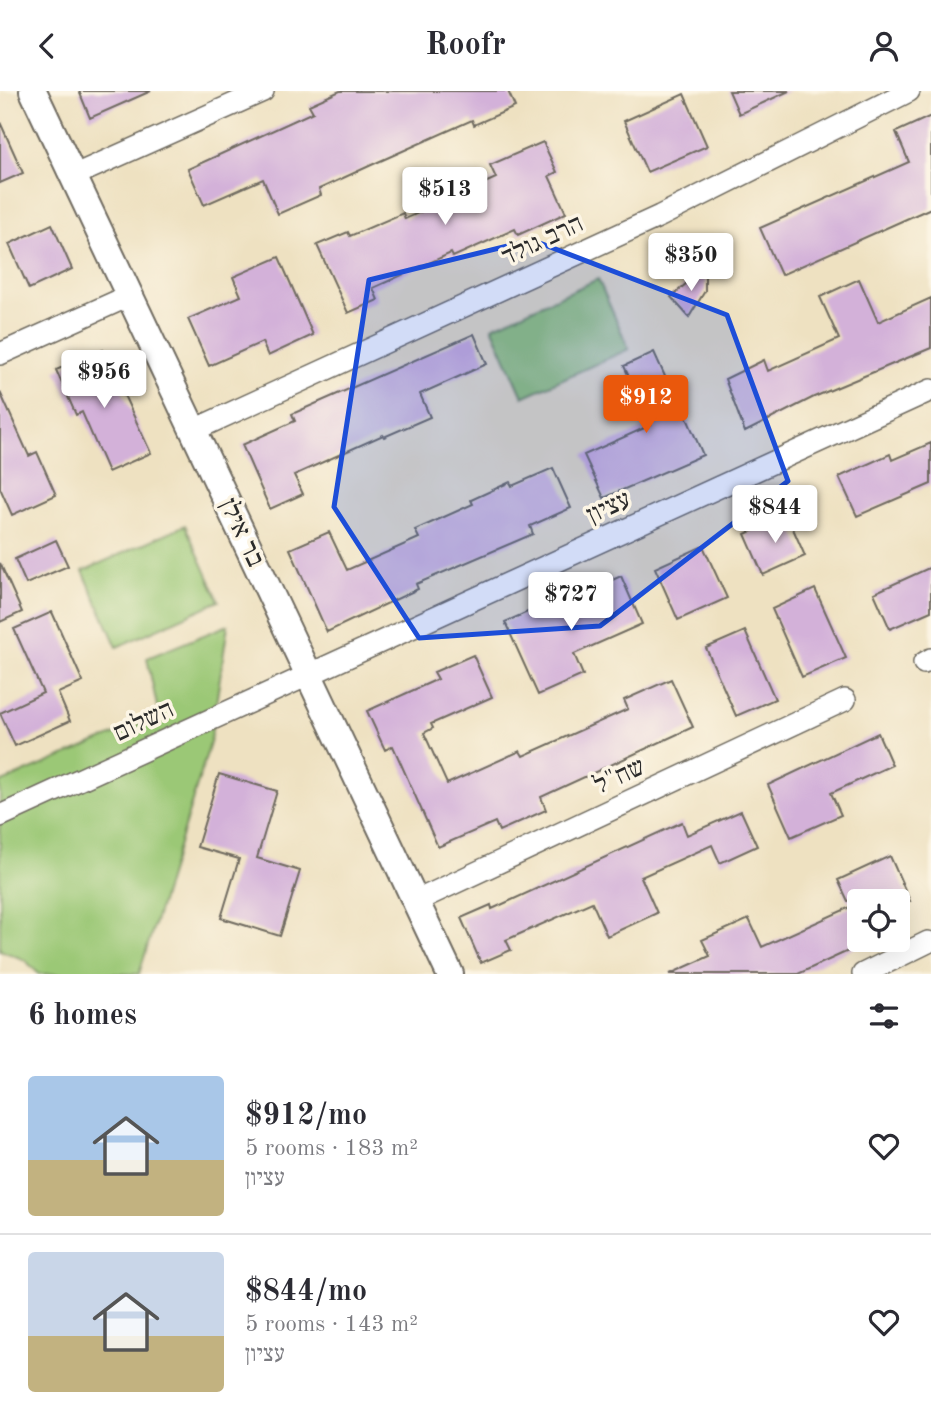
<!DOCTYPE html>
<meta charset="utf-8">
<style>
body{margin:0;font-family:"Old Standard TT","Frank Ruhl Libre",serif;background:#f7f7f7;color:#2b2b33;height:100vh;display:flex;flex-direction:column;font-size:26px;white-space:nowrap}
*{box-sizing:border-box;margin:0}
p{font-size:23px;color:#7c7c81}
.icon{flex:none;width:38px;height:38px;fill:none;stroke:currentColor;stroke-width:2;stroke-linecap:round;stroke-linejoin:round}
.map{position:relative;height:883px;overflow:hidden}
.panel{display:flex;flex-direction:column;background:#fff;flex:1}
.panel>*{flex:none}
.fabs{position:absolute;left:847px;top:798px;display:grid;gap:14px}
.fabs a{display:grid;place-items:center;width:63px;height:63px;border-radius:7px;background:#fff;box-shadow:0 7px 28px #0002;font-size:35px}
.price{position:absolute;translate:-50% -60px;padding:0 16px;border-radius:7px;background:#fff;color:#222;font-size:23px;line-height:46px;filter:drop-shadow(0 2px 4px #0008)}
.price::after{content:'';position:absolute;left:50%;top:42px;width:21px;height:16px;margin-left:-10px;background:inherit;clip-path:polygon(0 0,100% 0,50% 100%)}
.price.current{background:#ea580c;color:#fff}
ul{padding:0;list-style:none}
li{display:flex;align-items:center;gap:21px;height:175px;padding:0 28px}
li+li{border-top:2px solid #e1e1e2}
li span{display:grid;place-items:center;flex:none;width:196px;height:140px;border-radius:7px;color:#555}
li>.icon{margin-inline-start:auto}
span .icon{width:84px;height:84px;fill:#fffc;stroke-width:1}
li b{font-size:30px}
h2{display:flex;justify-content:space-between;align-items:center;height:84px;padding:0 28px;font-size:30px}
header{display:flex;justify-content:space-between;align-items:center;height:91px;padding:0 28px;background:#fff;font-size:32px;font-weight:700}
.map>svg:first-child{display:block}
</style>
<header><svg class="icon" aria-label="back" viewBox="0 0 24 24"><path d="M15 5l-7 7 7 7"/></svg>Roofr<svg class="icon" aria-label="person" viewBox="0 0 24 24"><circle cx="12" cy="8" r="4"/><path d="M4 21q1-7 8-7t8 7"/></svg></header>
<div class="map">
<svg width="931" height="883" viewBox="0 0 931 883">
<rect width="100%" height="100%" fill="#fcf5e5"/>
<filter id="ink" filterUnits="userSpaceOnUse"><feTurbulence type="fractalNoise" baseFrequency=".0143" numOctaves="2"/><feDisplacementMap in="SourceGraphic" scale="14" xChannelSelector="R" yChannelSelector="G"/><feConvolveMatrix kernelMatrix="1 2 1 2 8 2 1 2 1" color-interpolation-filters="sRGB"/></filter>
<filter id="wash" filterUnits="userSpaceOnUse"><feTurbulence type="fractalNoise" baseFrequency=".00686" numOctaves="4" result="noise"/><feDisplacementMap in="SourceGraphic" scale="28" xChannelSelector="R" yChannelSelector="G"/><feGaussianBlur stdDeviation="1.57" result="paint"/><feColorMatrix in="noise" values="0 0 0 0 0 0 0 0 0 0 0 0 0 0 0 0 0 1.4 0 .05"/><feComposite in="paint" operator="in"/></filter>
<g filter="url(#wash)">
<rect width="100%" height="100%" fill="#eee1c1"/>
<path fill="#9bc876" stroke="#637a50" stroke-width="2" d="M 598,188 L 629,258 L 523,306 L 492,236 Z
M 185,434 L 219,510 L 117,556 L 83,480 Z
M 228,534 L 210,652 L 139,883 L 39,883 L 25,869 L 0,859 L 0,692 L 159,625 L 147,567 Z"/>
<g id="blocks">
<path fill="#d3b1d9" d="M 79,0 L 151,0 L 90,27 Z
M 340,0 L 508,0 L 515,16 L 474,34 L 472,29 L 378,71 L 319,98 L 321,104 L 278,123 L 263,88 L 204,114 L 188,78 L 313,21 L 309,14 Z
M 729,0 L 789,0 L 739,23 Z
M 684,3 L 707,55 L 647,81 L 624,30 Z
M 931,25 L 931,117 L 781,184 L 760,137 L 909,71 L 896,41 Z
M 0,31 L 23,82 L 0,92 Z
M 543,51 L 557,81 L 549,85 L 566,122 L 518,144 L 515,138 L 453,166 L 451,162 L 373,197 L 378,209 L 348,222 L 317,154 L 348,141 L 350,145 L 403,122 L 405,128 L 496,87 L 490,74 Z
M 52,133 L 72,178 L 29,198 L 9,153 Z
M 279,166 L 313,244 L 268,265 L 262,251 L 209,275 L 188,228 L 241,205 L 233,186 Z
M 705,176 L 705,200 L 689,226 L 671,206 Z
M 859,188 L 878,231 L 931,207 L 931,257 L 814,306 L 745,341 L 725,288 L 764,269 L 768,280 L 839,248 L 820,206 Z
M 474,243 L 487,273 L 420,303 L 430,326 L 384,346 L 383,344 L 294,384 L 303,403 L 270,418 L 242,354 L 295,330 L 292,323 Z
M 103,259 L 151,362 L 108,381 L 82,321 L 76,324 L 56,279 Z
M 654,261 L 681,321 L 684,320 L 703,364 L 604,407 L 584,364 L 651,334 L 624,275 Z
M 0,301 L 29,365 L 37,361 L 56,404 L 12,424 L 0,397 Z
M 931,352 L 931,393 L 857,425 L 839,386 L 890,363 L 892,369 Z
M 553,377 L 571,417 L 530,435 L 533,443 L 416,493 L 418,498 L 327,541 L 290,458 L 329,441 L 347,479 L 419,447 L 415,439 L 473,413 L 471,409 L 510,391 L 512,395 Z
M 787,424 L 805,465 L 763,484 L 745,443 Z
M 56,449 L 68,475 L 26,493 L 15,468 Z
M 703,455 L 727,507 L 678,529 L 655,477 Z
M 0,472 L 22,521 L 0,531 Z
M 931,476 L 931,520 L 890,538 L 874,502 Z
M 621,485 L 642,533 L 574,563 L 583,584 L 538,604 L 505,531 L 550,511 L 553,516 Z
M 815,498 L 846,567 L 802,586 L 772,518 Z
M 52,521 L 83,591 L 58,602 L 70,630 L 15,655 L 0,622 L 43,602 L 14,538 Z
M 745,540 L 775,608 L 736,625 L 706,557 Z
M 473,564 L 492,606 L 431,633 L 433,637 L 424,642 L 447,693 L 520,660 L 523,665 L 628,618 L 624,609 L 671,588 L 693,636 L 541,706 L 546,719 L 499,740 L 495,731 L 438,756 L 393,655 L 385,659 L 367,620 L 438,588 L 434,581 Z
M 878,642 L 892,674 L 831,702 L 841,724 L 791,746 L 768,694 Z
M 219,683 L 277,700 L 257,767 L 300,780 L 280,845 L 221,827 L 239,768 L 197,756 Z
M 741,720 L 757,755 L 720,772 L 712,754 L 641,786 L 657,822 L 607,845 L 592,811 L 506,849 L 511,859 L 481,872 L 461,827 L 491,814 L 492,818 L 682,731 L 687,744 Z
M 890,765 L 910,810 L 848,810 L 838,789 Z
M 859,812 L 859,855 L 798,883 L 670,883 L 710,865 L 702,849 L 749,828 L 762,856 Z"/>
</g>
</g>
<g filter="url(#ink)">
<use href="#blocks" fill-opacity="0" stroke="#6f6b60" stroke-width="2"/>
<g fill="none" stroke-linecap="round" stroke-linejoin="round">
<defs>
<path id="minor" d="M 75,84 L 263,0
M 0,263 L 131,204
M 194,339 L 660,125 L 909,0
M 924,572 L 931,568
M 0,725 L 931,299
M 416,810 L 845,609
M 863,883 L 928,851"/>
<path id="tertiary" d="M 33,0 L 450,883"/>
</defs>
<use href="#minor" stroke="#6f6b60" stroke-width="24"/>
<use href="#tertiary" stroke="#6f6b60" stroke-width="30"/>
<use href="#minor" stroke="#fff" stroke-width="21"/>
<use href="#tertiary" stroke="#fff" stroke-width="26"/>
</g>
</g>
<path fill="#1d4ed8" fill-opacity="0.2" stroke="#1d4ed8" stroke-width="5" stroke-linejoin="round" d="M 532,149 L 727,224 L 788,390 L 600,535 L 419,547 L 334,416 L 369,189 Z"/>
<g text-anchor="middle" stroke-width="7" stroke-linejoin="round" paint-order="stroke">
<g font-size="26" fill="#2b2b2b" stroke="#fcf5e5">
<text transform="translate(542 148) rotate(-25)" y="9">הרב גולד</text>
<text transform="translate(608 415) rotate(-25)" y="9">עציון</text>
<text transform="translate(243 441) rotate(65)" y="9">בר אילן</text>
<text transform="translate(143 629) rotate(-25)" y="9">השלום</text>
<text transform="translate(619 684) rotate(-25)" y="9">שח"ל</text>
</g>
</g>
</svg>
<div class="fabs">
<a><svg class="icon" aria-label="locate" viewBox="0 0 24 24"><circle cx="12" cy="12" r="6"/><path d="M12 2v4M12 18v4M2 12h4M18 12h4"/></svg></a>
</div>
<b class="price" style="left:445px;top:136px">$513</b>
<b class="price" style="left:691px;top:202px">$350</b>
<b class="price" style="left:104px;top:319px">$956</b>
<b class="price current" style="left:646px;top:344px">$912</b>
<b class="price" style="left:775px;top:454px">$844</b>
<b class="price" style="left:571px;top:541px">$727</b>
</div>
<section class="panel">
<h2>6 homes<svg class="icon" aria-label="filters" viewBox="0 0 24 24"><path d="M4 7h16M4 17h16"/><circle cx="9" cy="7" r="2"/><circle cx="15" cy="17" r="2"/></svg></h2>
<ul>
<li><span style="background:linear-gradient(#a9c7e8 60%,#c2b280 0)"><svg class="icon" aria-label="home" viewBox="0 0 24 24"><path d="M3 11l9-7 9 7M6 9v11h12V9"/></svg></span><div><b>$912/mo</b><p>5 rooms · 183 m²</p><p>עציון</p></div><svg class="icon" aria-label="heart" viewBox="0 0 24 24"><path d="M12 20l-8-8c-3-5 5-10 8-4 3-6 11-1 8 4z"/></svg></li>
<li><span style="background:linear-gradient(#c9d6e8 60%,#c2b280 0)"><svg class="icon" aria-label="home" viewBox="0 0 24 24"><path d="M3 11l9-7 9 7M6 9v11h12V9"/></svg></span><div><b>$844/mo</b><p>5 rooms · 143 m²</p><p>עציון</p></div><svg class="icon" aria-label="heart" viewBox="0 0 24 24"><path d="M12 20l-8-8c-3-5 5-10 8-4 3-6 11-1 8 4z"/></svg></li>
</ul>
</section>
